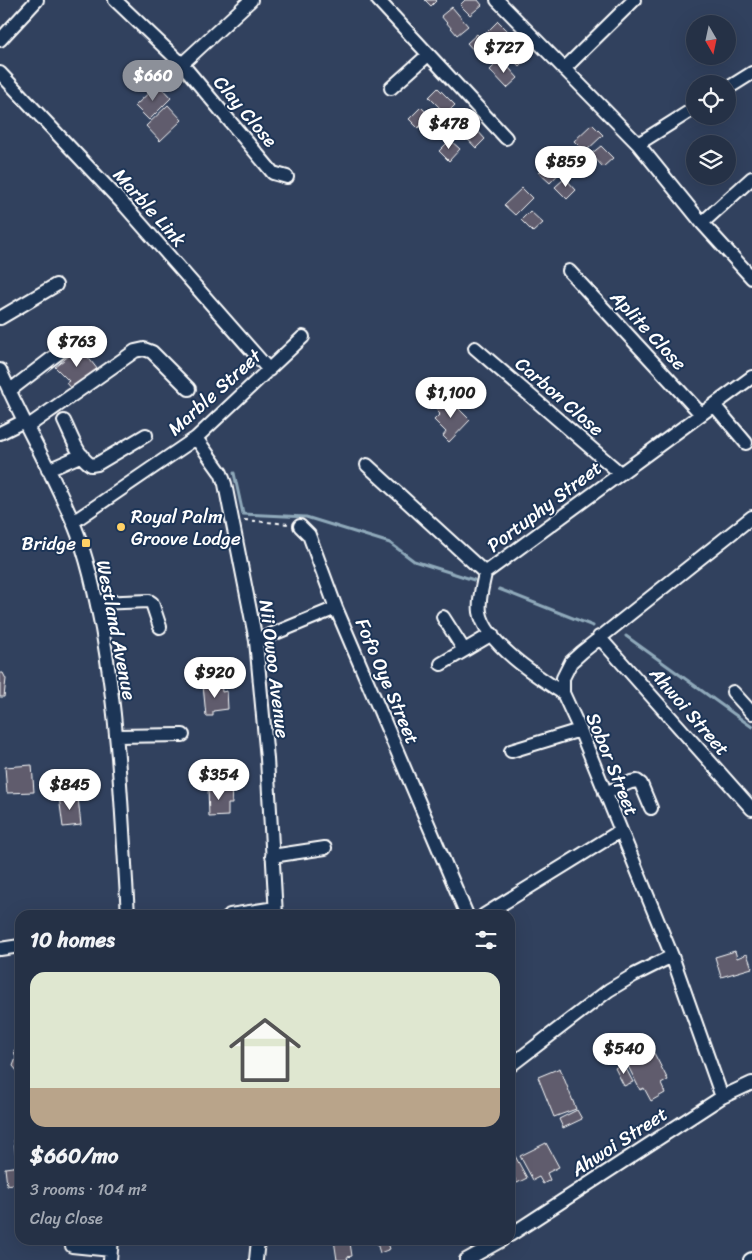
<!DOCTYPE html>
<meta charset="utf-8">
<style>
body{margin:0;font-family:Sriracha,sans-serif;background:#2d394d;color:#f1f3f6;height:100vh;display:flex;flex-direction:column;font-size:19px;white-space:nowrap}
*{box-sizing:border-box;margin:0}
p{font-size:16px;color:#a3a9b3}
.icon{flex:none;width:28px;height:28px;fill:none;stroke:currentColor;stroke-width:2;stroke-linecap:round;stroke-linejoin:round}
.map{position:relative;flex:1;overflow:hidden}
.drawer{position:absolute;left:15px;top:910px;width:500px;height:335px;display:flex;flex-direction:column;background:#253146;border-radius:15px;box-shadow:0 5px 20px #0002,0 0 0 1px #424c5f}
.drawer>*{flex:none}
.needle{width:32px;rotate:171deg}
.tools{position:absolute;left:686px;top:15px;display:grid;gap:10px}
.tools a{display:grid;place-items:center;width:50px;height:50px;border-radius:50%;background:#253146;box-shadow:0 5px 20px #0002,0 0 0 1px #424c5f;font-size:25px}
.price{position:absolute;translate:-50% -42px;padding:0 11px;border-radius:18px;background:#fff;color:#222;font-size:16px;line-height:32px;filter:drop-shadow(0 1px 2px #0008)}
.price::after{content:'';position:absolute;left:50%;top:30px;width:15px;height:11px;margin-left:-8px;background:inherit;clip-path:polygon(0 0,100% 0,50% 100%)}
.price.selected{background:#8c9099;color:#fff}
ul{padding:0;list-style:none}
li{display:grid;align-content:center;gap:10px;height:265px;padding:0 15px}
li+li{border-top:1px solid #424c5f}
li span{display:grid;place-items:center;height:155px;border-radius:15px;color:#555}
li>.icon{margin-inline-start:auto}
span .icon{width:90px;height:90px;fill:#fffc;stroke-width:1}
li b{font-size:21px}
h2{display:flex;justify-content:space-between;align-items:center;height:60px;padding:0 15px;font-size:21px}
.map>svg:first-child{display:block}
</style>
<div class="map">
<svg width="752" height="1260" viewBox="0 0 752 1260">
<rect width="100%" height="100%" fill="#31415e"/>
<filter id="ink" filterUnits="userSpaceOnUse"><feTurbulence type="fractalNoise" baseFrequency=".02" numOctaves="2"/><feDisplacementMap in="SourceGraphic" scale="10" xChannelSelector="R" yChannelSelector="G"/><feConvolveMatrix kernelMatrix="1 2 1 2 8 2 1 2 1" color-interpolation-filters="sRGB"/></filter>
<g filter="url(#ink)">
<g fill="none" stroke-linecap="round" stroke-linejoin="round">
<path stroke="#8fa9ba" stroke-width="3" d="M 234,473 L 243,514 L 306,517 L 390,543 L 414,561 L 474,580
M 499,589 L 593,626
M 626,636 L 752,727"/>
</g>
<path fill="#605c6d" stroke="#fff" d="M 425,0 L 437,0 L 431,6 Z
M 465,0 L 478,0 L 482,5 L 470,15 L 460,5 Z
M 452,7 L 468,26 L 457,35 L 441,16 Z
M 498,21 L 508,31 L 496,43 L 486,33 Z
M 477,34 L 494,52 L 484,62 L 467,43 Z
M 520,47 L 529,56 L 519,66 L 510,57 Z
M 501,59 L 518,78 L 507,88 L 490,70 Z
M 158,84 L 171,98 L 149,120 L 135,106 Z
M 438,88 L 455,105 L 446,114 L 429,97 Z
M 168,105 L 182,120 L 160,141 L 146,126 Z
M 421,107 L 430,116 L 418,128 L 409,119 Z
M 468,120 L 485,139 L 476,148 L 458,129 Z
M 592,124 L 603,135 L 585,152 L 574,141 Z
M 450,140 L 460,149 L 449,161 L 439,151 Z
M 601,146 L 613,158 L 603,167 L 591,154 Z
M 556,155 L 566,166 L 550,183 L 539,173 Z
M 565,178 L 576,190 L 567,199 L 555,187 Z
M 522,188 L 532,198 L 515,215 L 504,205 Z
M 530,211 L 543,223 L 533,232 L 521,220 Z
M 80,347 L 98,370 L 72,390 L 66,383 L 69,381 L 55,367 Z
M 448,398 L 470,420 L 449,442 L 443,436 L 446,432 L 434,420 L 440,414 L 436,410 Z
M 0,673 L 3,673 L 6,679 L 4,697 L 0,697 Z
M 221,683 L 222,692 L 227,691 L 228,709 L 213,711 L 213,716 L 206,716 L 203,685 Z
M 32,765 L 34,792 L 7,793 L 5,767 Z
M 208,787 L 231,787 L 232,804 L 228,804 L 228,816 L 209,817 Z
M 80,794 L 78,798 L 81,825 L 63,827 L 59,797 Z
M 735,951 L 737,958 L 747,954 L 752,968 L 721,977 L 715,957 Z
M 14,1050 L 20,1050 L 20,1082 L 18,1072 L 13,1066 L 16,1058 Z
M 640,1053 L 643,1059 L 654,1053 L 668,1080 L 661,1084 L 665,1093 L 651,1101 L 644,1088 L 640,1090 L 627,1064 L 633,1062 L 631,1058 Z
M 623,1063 L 633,1082 L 624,1086 L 615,1068 Z
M 560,1068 L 576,1109 L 554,1117 L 538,1077 Z
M 577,1110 L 582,1119 L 563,1128 L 559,1119 Z
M 20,1139 L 20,1158 L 16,1159 L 14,1140 Z
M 546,1143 L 559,1167 L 547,1173 L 550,1180 L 543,1184 L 539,1177 L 533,1180 L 520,1156 Z
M 515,1156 L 527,1178 L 517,1183 L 510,1169 L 510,1158 Z
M 20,1166 L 20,1183 L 7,1185 L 5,1168 Z
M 334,1240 L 346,1240 L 347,1244 L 350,1243 L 352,1256 L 347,1257 L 348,1260 L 337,1260 Z
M 376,1240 L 394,1240 L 395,1241 L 388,1243 L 390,1249 L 380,1253 Z"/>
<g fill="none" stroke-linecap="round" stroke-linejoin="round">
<defs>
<path id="minor" d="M 115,0 L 182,64 L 273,173 L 287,177
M 378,0 L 506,138
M 497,0 L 638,144 L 702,223 L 752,278
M 0,40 L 37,0
M 182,64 L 251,0
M 564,69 L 634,0
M 0,73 L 126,207 L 269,370
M 391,88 L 428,55
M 728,88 L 752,73
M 638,144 L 695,108
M 702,223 L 752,178
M 569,271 L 701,414
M 0,318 L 56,285
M 475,348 L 620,473
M 0,370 C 23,423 53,473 75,527 C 88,559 95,595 102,629 C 119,723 122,819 128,915
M 9,391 L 73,342
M 714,405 L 746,443
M 64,421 C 71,435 78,457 91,465 L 97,464 L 146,435
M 27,427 L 135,351 L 144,349 L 152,352 L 189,389
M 0,433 L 24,421
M 196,438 L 221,473 L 225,484 L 256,641 L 267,759 L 276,915
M 367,465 L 485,573
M 48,470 L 82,455
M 73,522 L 196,438 L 303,337
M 300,526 L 309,535 L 336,608 L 467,915
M 97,603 L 149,601 L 152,603 L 160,627
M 443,617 L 464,650
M 599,637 L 752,809
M 256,641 L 336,608
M 441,664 L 492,634
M 733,692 L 752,713
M 563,693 C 538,677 485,643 480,612 C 478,599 483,585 485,573 L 752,377
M 116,736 L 183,735
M 511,751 L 580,730
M 605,793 L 631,782 L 637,781 L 641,784 L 651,808
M 272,856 L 325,848
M 230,915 L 275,908
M 484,915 L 620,831
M 0,949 L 20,946
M 510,1066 L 609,990 L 634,975 L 672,956
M 722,1097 L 672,956 L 580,730 L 563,693 L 563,678 L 571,662 L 582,652 L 752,517
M 510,1235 L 722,1097 L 752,1083
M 72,1246 L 111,1250
M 110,1260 L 112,1240
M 256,1260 L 258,1240
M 466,1260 L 502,1240
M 750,1260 L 752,1259"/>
</defs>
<use href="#minor" stroke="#fff" stroke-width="16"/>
<path stroke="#fff" stroke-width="2" stroke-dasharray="4 4" stroke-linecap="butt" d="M 244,520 L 289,524"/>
<use href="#minor" stroke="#1d3557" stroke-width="12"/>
</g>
</g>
<g fill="#ffd166" stroke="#1d3557" stroke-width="2">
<circle cx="121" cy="527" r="5"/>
<rect x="81" y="538" width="10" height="10" rx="2.5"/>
</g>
<g text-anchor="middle" stroke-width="4" stroke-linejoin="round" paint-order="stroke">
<g font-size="19" fill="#fff" stroke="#1d3557">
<text transform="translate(246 111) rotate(50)" y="7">Clay Close</text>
<text transform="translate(150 207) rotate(48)" y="7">Marble Link</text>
<text transform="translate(649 330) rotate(47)" y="7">Aplite Close</text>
<text transform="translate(214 392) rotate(-42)" y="7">Marble Street</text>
<text transform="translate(560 396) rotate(41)" y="7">Carbon Close</text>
<text transform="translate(544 506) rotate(-37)" y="7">Portuphy Street</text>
<text transform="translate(117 630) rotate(79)" y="7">Westland Avenue</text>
<text transform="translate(275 669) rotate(83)" y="7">Nii Owoo Avenue</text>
<text transform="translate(388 681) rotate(67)" y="7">Fofo Oye Street</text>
<text transform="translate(690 711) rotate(49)" y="7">Ahwoi Street</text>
<text transform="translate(613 764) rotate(68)" y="7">Sobor Street</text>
<text transform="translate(619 1141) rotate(-33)" y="7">Ahwoi Street</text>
</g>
<g font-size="19" fill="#fff" stroke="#1d3557" text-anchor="start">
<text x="131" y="523">Royal Palm<tspan x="131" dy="22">Groove Lodge</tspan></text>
<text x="76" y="550" text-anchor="end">Bridge</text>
</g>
</g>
</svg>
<div class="tools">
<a><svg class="needle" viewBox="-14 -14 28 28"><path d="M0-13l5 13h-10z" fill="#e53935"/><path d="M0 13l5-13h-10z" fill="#a3a9b3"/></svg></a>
<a><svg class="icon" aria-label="locate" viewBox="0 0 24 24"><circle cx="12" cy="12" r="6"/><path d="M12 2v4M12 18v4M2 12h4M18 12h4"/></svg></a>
<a><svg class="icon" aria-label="layers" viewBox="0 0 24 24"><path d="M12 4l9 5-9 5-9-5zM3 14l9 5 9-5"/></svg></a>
</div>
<b class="price" style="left:504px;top:74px">$727</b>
<b class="price selected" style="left:153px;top:102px">$660</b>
<b class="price" style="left:449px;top:150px">$478</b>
<b class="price" style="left:566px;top:188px">$859</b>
<b class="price" style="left:77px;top:368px">$763</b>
<b class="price" style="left:451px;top:419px">$1,100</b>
<b class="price" style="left:215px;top:699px">$920</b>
<b class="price" style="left:219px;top:801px">$354</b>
<b class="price" style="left:70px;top:811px">$845</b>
<b class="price" style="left:624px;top:1075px">$540</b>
<section class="drawer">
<h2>10 homes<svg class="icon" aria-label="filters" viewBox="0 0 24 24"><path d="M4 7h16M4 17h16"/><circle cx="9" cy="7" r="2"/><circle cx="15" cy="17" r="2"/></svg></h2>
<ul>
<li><span style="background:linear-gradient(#dfe7d0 75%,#b9a48a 0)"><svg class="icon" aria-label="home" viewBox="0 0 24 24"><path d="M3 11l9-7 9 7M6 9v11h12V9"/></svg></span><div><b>$660/mo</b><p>3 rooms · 104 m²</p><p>Clay Close</p></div></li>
</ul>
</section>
</div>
